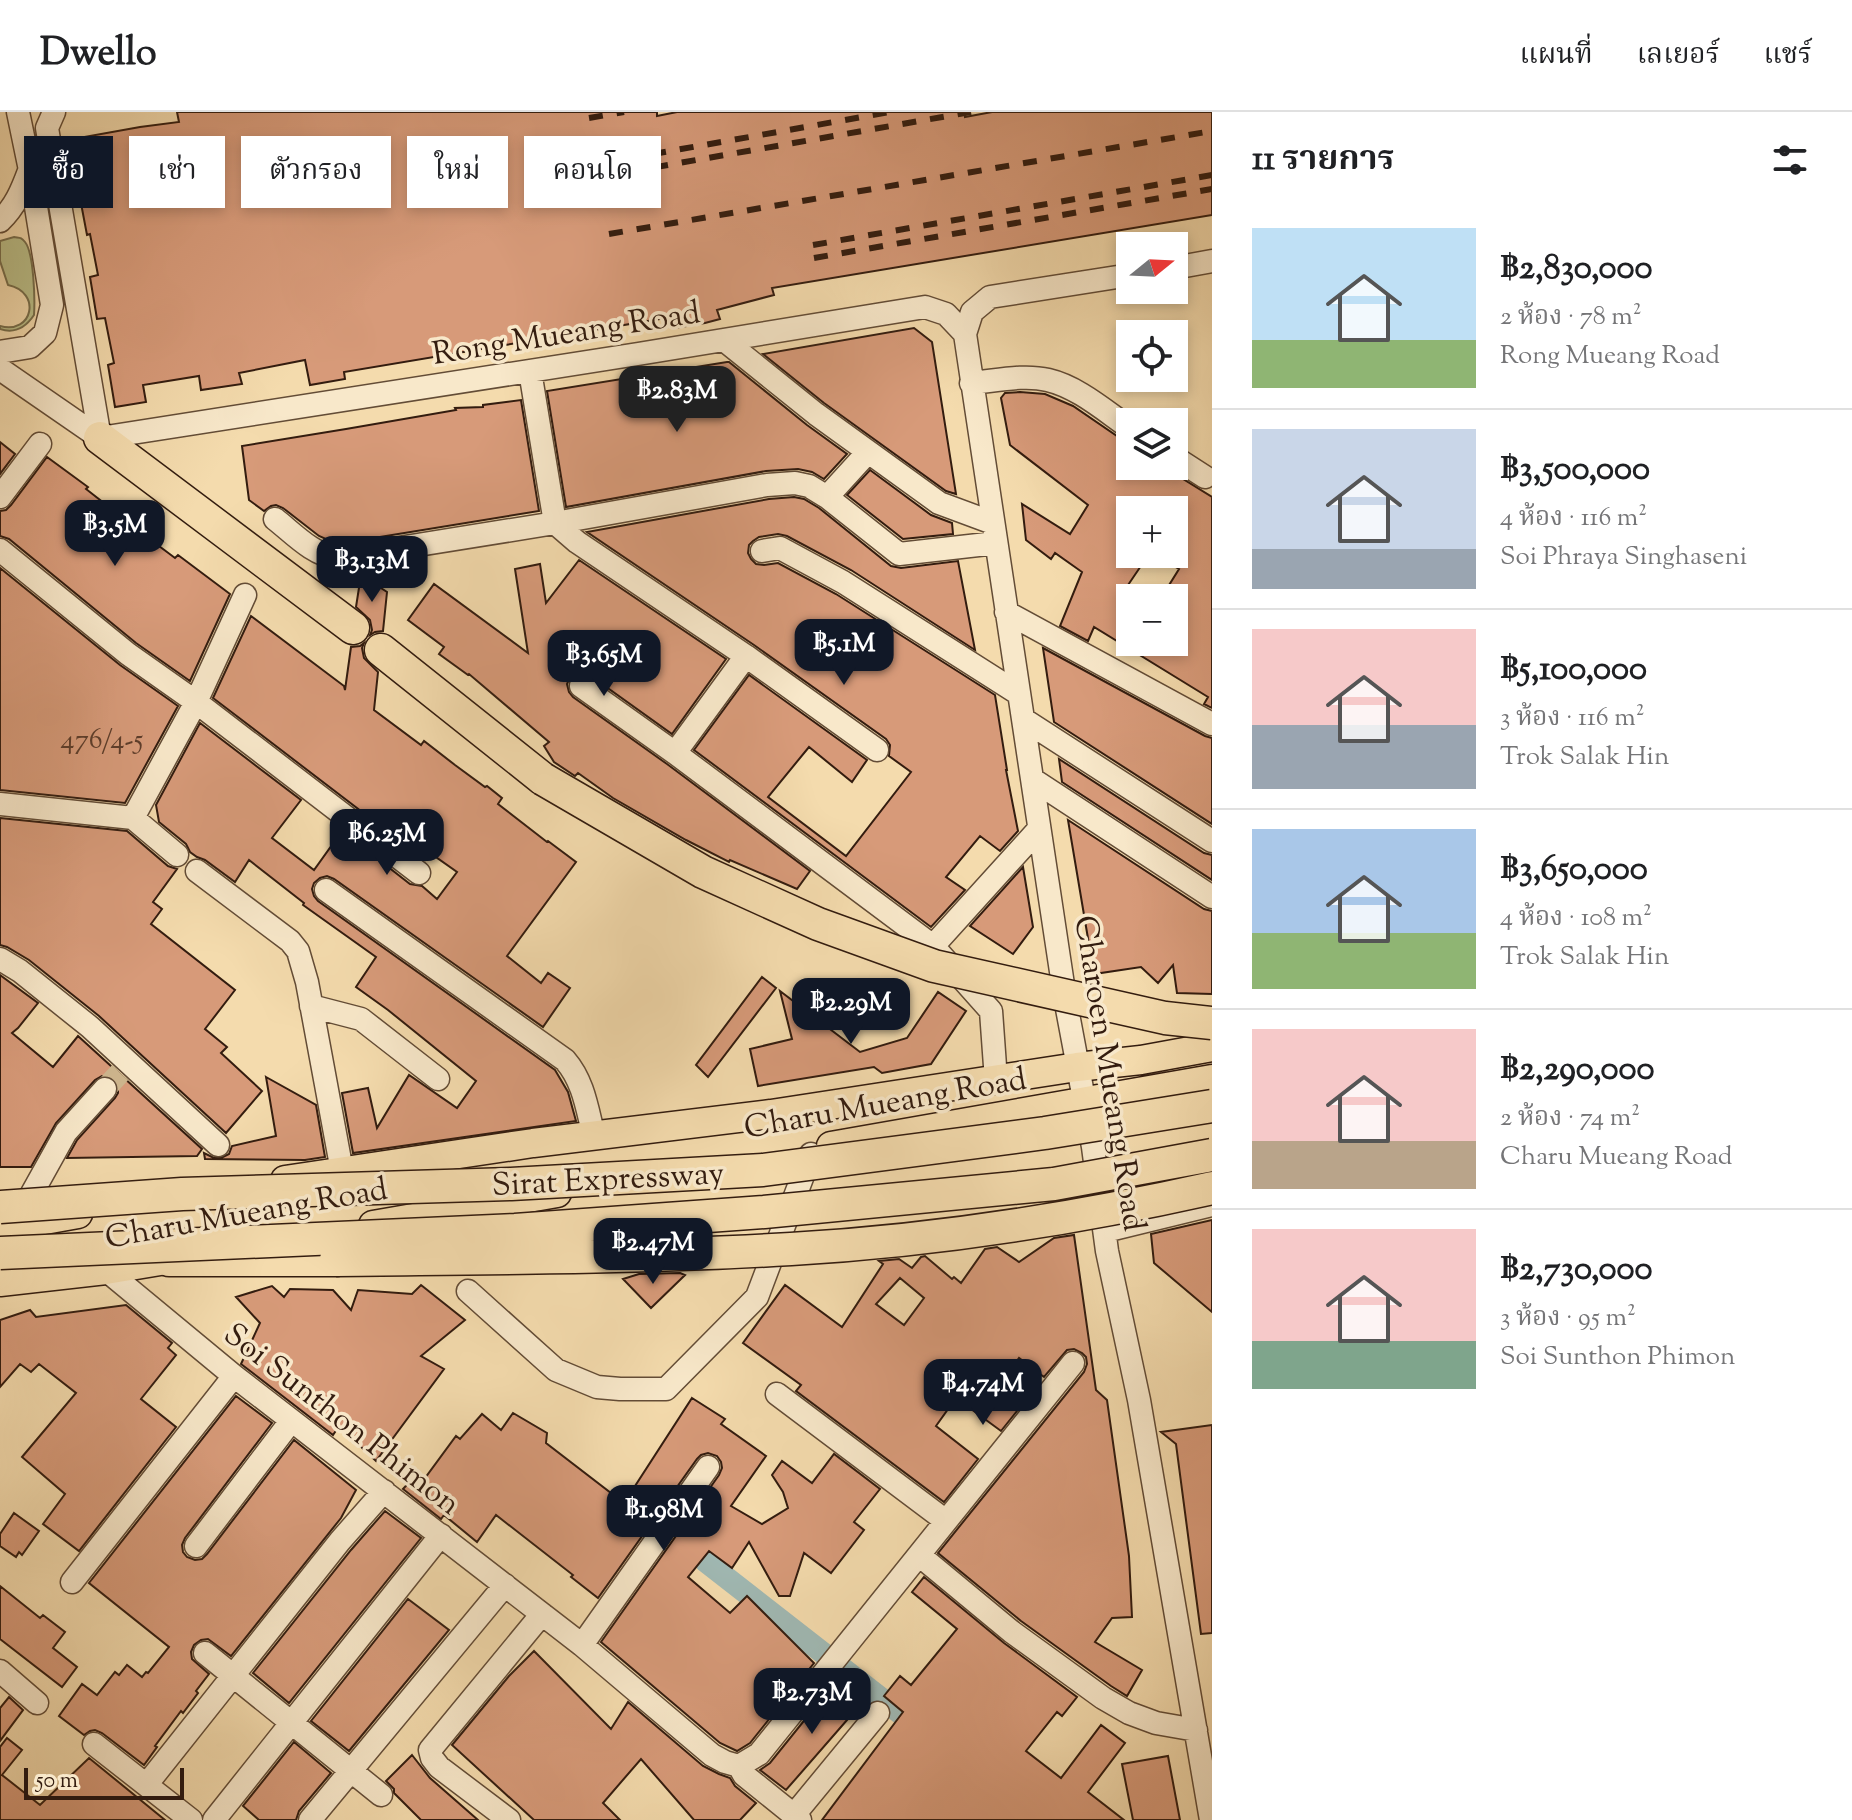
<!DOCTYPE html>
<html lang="th">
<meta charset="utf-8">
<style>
body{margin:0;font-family:"Sorts Mill Goudy","Noto Serif Thai",serif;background:#f6f6f6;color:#202124;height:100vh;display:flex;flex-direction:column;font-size:30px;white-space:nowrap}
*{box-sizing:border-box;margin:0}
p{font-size:26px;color:#757577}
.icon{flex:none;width:44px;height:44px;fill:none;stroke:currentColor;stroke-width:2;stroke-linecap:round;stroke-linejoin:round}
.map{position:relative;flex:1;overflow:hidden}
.details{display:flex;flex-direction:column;background:#fff;width:640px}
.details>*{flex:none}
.banner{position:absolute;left:24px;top:24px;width:760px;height:72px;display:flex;gap:16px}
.needle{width:52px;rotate:72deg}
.fabs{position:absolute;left:1116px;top:120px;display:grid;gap:16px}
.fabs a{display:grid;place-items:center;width:72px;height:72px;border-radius:0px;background:#fff;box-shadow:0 4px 12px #0003;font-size:40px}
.scale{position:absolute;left:24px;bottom:20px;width:160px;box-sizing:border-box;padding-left:8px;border:4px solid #331c0f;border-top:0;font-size:22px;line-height:28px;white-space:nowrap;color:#331c0f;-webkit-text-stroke:6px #f8e8ca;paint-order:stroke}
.price{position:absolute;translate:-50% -68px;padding:0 18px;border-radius:16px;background:#111827;color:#fff;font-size:26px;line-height:52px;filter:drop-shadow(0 2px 4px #0008)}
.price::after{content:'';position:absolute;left:50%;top:48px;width:24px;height:18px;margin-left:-12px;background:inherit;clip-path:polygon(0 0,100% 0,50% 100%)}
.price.selected{background:#222;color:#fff}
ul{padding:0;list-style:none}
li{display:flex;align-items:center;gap:24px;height:200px;padding:0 40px}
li+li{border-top:2px solid #e0e0e0}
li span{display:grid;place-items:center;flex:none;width:224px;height:160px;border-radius:0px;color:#555}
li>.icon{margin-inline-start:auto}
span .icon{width:96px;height:96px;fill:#fffc;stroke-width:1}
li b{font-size:34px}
h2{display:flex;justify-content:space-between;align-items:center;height:96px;padding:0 40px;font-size:34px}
.chip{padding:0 28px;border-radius:0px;background:#fff;box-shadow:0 4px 12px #0003;font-size:28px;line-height:72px}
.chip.selected{background:#111827;color:#fff}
header{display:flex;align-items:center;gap:48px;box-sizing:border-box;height:112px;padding:0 40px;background:#fff;border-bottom:2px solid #e0e0e0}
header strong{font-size:38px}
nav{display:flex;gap:44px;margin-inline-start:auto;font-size:28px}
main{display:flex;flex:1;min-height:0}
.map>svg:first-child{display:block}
</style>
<header>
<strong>Dwello</strong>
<nav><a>แผนที่</a><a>เลเยอร์</a><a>แชร์</a></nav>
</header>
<main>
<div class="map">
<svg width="1212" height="1708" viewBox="0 0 1212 1708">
<rect width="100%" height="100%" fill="#f4dbad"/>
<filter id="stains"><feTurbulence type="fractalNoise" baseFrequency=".0025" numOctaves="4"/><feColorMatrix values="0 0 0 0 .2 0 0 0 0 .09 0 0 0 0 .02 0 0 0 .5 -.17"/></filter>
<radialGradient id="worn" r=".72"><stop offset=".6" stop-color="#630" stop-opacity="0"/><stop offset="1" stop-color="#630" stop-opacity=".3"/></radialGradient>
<path fill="#bbc08a" stroke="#776e4c" stroke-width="2" d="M 14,125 C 20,126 21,125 25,130 C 34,141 35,188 34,203 C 26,215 15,222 0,217 L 0,214 C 33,223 42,180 8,173 L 0,149 L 0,129 Z"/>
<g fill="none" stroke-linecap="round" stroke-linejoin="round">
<path stroke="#a0b9b4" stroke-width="22" d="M 705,1449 L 923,1619"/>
</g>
<path fill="#d79a79" stroke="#331c0f" stroke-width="2" fill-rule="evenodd" d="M 177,0 L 657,0 L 657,4 L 677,0 L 965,0 L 965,5 L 992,0 L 1212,0 L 1212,103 L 772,176 L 774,183 L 717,198 L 720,207 L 705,211 L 674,216 L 672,205 L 344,260 L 345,267 L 310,273 L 305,248 L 239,261 L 242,272 L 201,278 L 199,264 L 143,273 L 146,290 L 115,295 L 108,253 L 114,251 L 105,206 L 97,207 L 90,165 L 98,163 L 90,122 L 87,123 L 80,86 L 84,85 L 73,27 L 140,15 L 179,10 Z
M 914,216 L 932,230 L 956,382 L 946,379 L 824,291 L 763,242 Z
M 727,250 L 729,250 L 807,313 L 847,342 L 824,367 L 812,360 L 798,357 L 766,359 L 566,395 L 547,279 Z
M 1020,280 L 1045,282 L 1073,294 L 1130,333 L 1130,354 L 1162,354 L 1212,385 L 1212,596 L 1204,592 L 1208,585 L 1094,515 L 1088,529 L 1060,514 L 1082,460 L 1055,441 L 1051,447 L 1026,428 L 1022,392 L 1070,422 L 1088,393 L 1010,333 L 1001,286 L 1005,281 ZM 1130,398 L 1174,398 L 1174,442 L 1152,442 L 1179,457 L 1161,486 L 1174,486 L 1174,530 L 1130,530 L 1130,478 L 1126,476 L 1149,442 L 1130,442 Z
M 521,288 L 539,399 L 337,432 L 319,424 L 283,396 L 276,393 L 271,394 L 264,399 L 249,388 L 242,334 L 346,317 L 456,298 L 455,296 L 483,295 L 483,293 Z
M 0,330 L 15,342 L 0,362 Z
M 47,345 L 88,375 L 86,377 L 159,434 L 175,446 L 178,443 L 230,482 L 190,569 L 136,531 L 9,427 L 0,424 L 0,399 L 6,398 L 11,393 Z
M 870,358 L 931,403 L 952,411 L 953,422 L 903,427 L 847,383 Z
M 794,385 L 804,387 L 819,396 L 891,454 L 901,456 L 958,449 L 975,538 L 851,458 L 787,424 L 778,422 L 759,425 L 753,429 L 749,433 L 748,441 L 751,447 L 756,452 L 764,453 L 778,451 L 836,482 L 995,583 L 1007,658 L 1006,658 L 1018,719 L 1000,739 L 980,724 L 946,765 L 965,778 L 931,815 L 694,638 L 749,563 L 867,648 L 852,670 L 809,635 L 768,685 L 846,744 L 911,660 L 889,644 L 890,633 L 886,627 L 754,533 L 587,420 L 769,387 Z
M 579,448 L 726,547 L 672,622 L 588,562 L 582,560 L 575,562 L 570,565 L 567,572 L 569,580 L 573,585 L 667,652 L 810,759 L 797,777 L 730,748 L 729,750 L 686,728 L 613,686 L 578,661 L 575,664 L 554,650 L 544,634 L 549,630 L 469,562 L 468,563 L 439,542 L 444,535 L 408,508 L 434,472 L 528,541 L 515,457 L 540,452 L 546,491 Z
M 0,456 L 120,553 L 178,594 L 125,691 L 0,678 Z
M 361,463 L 387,480 L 383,519 L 375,520 L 370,523 L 372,518 L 370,508 L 356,495 Z
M 251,504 L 344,574 L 345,578 L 351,535 L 360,534 L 364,531 L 362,536 L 364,546 L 378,560 L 374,598 L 421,633 L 424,629 L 455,653 L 485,675 L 487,674 L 502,686 L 498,692 L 547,730 L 548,729 L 576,750 L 507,844 L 541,871 L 548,861 L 570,876 L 543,915 L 334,767 L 327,764 L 320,766 L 314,771 L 312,777 L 314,784 L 318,789 L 555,958 L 568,980 L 576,1009 L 353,1041 L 342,981 L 368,976 L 377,1016 L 409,963 L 457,996 L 476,969 L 388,898 L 356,875 L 376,845 L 303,793 L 304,791 L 249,748 L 235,770 L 205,748 L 197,745 L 190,740 L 186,732 L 159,710 L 156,693 L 200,611 L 301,688 L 272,726 L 314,758 L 342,719 L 410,772 L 422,774 L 437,787 L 457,760 L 430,741 L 425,748 L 213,586 Z
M 1043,536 L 1205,624 L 1212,626 L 1212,712 L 1054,610 Z
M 1059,647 L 1204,741 L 1212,743 L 1212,768 L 1062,670 Z
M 0,706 L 127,719 L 168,754 L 177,757 L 153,790 L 162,797 L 151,812 L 235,878 L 205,917 L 227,935 L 221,941 L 262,979 L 226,1021 L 99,904 L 29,848 L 7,835 L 0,833 Z
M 1068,708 L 1204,797 L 1212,799 L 1212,882 L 1177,881 L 1173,853 L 1158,871 L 1141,855 L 1094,862 Z
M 1023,755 L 1033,815 L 1013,842 L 970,814 Z
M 0,863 L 38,891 L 18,916 L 12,921 L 53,955 L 78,924 L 202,1037 L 197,1044 L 67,1046 L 77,1028 L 115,986 L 118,981 L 118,974 L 115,967 L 109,964 L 102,964 L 95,968 L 56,1011 L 31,1055 L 0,1055 Z
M 762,865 L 776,876 L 708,965 L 696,953 Z
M 780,879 L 860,940 L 907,926 L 938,880 L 966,899 L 931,952 L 882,961 L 874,955 L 758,974 L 750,937 L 792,927 Z
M 266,965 L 316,993 L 325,1045 L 305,1048 L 205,1047 L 204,1041 L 214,1046 L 221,1046 L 229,1042 L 232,1034 L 276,1024 Z
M 1212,1108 L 1212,1200 L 1154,1151 L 1151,1122 Z
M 1074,1123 L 1096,1278 L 1107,1288 L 1129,1444 L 1132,1505 L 1112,1506 L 1095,1530 L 1142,1558 L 1127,1584 L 1111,1574 L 1021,1509 L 938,1441 L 1084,1260 L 1087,1252 L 1086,1245 L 1082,1241 L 1074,1237 L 1067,1238 L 1044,1265 L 1019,1246 L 997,1276 L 1021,1294 L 1001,1319 L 956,1286 L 936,1314 L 978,1347 L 944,1390 L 796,1279 L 801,1273 L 743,1231 L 785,1173 L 842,1215 L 883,1152 L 879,1149 L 899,1147 L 912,1156 L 921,1145 L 925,1144 L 952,1167 L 954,1165 L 961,1171 L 985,1137 L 997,1135 L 1019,1150 L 1054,1126 ZM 900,1166 L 924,1186 L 904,1213 L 876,1192 Z
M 680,1161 L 685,1163 L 651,1196 L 623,1167 L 639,1162 Z
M 421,1173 L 465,1208 L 421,1244 L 444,1257 L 376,1349 L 339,1314 L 333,1323 L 241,1252 L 260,1211 L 236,1185 L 272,1174 L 284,1185 L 290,1177 L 333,1178 L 351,1198 L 358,1178 L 412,1182 Z
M 126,1193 L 172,1231 L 168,1236 L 176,1243 L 141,1287 L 176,1315 L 79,1439 L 43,1412 L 65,1382 L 22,1345 L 76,1281 L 39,1252 L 31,1260 L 20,1252 L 0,1275 L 0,1208 L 30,1198 L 36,1205 Z
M 236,1284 L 272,1311 L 185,1426 L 182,1433 L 183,1440 L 187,1445 L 195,1448 L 202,1447 L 207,1442 L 294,1328 L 356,1378 L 341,1406 L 231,1544 L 208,1527 L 201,1528 L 194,1533 L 191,1540 L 192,1547 L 209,1562 L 196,1579 L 198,1581 L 183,1601 L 181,1599 L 155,1634 L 157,1635 L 144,1653 L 102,1621 L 95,1618 L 90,1619 L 84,1623 L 59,1604 L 82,1572 L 97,1583 L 115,1560 L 119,1563 L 127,1553 L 142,1565 L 146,1560 L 148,1561 L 169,1535 L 89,1471 Z
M 692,1286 L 725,1307 L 721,1312 L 766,1344 L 731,1394 L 762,1412 L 788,1396 L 783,1380 L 772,1363 L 782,1349 L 812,1371 L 834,1342 L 880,1377 L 854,1410 L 864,1418 L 831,1461 L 804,1441 L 790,1484 L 779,1484 L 749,1430 L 732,1456 L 709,1439 L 688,1465 L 730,1501 L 747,1484 L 814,1551 L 750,1631 L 737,1639 L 720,1631 L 601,1530 L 719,1363 L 722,1356 L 721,1350 L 717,1344 L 708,1341 L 701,1343 L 697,1347 L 598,1486 L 571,1465 L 573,1463 L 496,1403 L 477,1430 L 444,1403 L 441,1407 L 403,1377 L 418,1361 L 425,1366 L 456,1324 L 460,1327 L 482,1302 L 501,1318 L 513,1301 L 547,1321 L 546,1331 L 624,1391 Z
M 1212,1313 L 1212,1521 L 1201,1522 L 1176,1332 L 1161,1320 Z
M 385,1399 L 421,1426 L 289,1591 L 253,1561 L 351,1438 Z
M 14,1401 L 39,1419 L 22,1443 L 19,1440 L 16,1445 L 0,1434 L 0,1422 Z
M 924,1465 L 1004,1531 L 1077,1585 L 1062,1604 L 1057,1600 L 1026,1639 L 1061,1666 L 1101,1613 L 1125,1631 L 1088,1680 L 1124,1708 L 822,1708 L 903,1600 L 884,1584 L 900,1564 L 911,1573 L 957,1517 L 912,1480 Z
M 0,1474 L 40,1506 L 43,1503 L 65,1520 L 53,1536 L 77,1555 L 62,1575 L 0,1527 Z
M 408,1487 L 449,1518 L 349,1639 L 311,1609 Z
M 534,1539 L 611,1617 L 628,1590 L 703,1654 L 719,1662 L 730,1666 L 735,1674 L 756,1691 L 740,1708 L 694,1708 L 641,1647 L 603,1691 L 620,1708 L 534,1708 L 452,1633 L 509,1564 Z
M 836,1569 L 861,1592 L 786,1678 L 760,1658 L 770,1651 Z
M 9,1585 L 23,1598 L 0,1629 L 0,1596 Z
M 7,1626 L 22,1638 L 2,1663 L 40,1693 L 89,1646 L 165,1708 L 0,1708 L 0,1635 Z
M 294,1630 L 331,1661 L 299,1699 L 296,1708 L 259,1708 L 243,1694 Z
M 412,1643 L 430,1666 L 478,1708 L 421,1708 L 394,1681 L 394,1677 L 386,1669 Z
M 1168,1644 L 1180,1708 L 1133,1708 L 1122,1652 Z"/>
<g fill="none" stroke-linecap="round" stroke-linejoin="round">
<path stroke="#cdb58d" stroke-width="22" stroke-dasharray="22 11" stroke-linecap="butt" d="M 105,977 L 129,951"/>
<defs>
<path id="minor" d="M 54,0 L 47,16 L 100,326
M 0,109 C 15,95 22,78 29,59
M 1174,156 L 1212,149
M 1130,163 L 990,185 L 972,200 L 965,222 L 1065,886 L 1093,1035 L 1107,1139 L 1139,1288 L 1211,1708
M 724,228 L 816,302 L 939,391 L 993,411
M 0,240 L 30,235 L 45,221 L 52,193 L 30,58 L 18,0
M 0,257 L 100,326 L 638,242 L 925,195 L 946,202 L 965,222
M 530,259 L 555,411 L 577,430 L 746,544 L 877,638
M 971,271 C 995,269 1024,262 1048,268 C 1078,275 1105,299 1130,316
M 1174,345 L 1205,365
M 0,385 L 40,332
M 827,385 L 868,340
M 275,407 C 294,422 313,443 337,446 L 555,411 L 767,373 L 795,371 L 809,374 L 827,385 L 899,442 L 996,431
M 0,438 L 128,542 L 196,590 L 419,761
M 762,439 L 780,436 L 843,470 L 1019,582
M 1006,500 L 1212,612
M 581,574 L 675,641 L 933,834 L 991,899 L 996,968
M 1023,607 L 1212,729
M 675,641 L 746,544
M 1032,667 L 1212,785
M 0,692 L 133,706 L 177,743
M 133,706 L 196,590 L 245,483
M 197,759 L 290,829 L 298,839 L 307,870 L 342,1059
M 326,778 L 565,948 C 584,970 587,997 594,1024
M 933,834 L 1039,717
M 0,847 L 20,859 L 90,915 L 218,1033
M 311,894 L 361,907 L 438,967
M 21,1101 L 66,1020 L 105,977
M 1105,1119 L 1212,1093
M 106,1158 L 234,1264 L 582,1533 L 712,1643 L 725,1650 L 739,1654 L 759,1642 L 1073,1251
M 468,1179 L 556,1258 L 597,1275 L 620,1277 L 666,1277 L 757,1185 L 811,1042
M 777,1282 L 946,1409
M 196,1434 L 291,1309
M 919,1443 L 1012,1520 L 1103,1586 L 1129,1601 L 1156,1611 L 1196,1618
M 72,1470 L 234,1264
M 582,1533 L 708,1355
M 205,1541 L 381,1683
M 0,1559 L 37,1591
M 94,1632 L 191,1708
M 739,1654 L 744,1663 L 800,1708
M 147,1672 L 340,1429 L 384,1379
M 794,1703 L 878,1601
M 214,1708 L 441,1423
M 310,1708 L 505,1473
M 509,1708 L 439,1655 L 432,1646 L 430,1638 L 542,1502"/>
<path id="major" d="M 831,1034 L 1212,967
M 285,1068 L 533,1031 L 771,1002 L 1077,955 L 1141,948 L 1212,935
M 373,1113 L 557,1081
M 0,1116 L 78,1102
M 0,1170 L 106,1158 L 190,1144"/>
<path id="highway" d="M 100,326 L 353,516
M 381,538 L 543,667
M 169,1148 L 336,1148"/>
</defs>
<use href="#minor" stroke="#634c36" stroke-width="25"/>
<use href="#major" stroke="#331c0f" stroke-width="31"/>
<use href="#highway" stroke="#331c0f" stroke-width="35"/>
<use href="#minor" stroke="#f8e8ca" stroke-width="22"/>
<use href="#major" stroke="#f4dbad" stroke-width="28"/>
<use href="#highway" stroke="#f4dbad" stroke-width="32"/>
<path stroke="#331c0f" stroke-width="6" stroke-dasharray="14 14" stroke-linecap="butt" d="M 589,6 L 624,0
M 597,52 L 890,0
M 599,65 L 971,0
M 609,122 L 1212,19
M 813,133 L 1212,63
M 814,146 L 1212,77"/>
<defs>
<path id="highway-bridge" d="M 543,667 L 703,760 L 818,812 L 934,854 L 1165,906 L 1212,911
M 0,1095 L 182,1082 L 511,1072 L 763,1058 L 1045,1021 L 1212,994
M 0,1141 L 515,1118 L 764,1100 L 1054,1072 L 1212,1043
M 336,1148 C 487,1146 640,1146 791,1137 C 932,1129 1074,1107 1212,1076"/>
</defs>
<use href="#highway-bridge" stroke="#331c0f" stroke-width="35" stroke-linecap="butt"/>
<use href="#highway-bridge" stroke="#f4dbad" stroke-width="32"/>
</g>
<g text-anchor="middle" stroke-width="7" stroke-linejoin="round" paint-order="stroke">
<g font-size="28" fill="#5c3c2a">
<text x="102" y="636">476/4-5</text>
</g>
<g font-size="32" fill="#331c0f" stroke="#f8e8ca">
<text transform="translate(566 220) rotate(-9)" y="11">Rong Mueang Road</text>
<text transform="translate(1111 961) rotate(81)" y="11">Charoen Mueang Road</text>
<text transform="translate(885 990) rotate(-10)" y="11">Charu Mueang Road</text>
<text transform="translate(608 1066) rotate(-3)" y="11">Sirat Expressway</text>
<text transform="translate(246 1100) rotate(-10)" y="11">Charu Mueang Road</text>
<text transform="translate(343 1306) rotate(38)" y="11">Soi Sunthon Phimon</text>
</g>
</g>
<rect width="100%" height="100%" filter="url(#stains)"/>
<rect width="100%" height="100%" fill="url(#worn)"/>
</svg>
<div class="fabs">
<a><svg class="needle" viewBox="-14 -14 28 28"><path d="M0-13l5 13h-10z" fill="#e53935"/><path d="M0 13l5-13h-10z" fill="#757577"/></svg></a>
<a><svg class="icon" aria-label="locate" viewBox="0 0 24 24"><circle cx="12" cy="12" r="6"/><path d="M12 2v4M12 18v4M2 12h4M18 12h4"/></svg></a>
<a><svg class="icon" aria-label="layers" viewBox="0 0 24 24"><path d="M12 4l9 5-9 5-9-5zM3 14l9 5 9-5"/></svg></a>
<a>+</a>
<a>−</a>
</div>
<div class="scale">50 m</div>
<b class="price selected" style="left:677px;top:322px">฿2.83M</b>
<b class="price" style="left:115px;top:456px">฿3.5M</b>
<b class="price" style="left:372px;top:492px">฿3.13M</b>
<b class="price" style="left:844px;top:575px">฿5.1M</b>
<b class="price" style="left:604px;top:586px">฿3.65M</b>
<b class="price" style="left:387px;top:765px">฿6.25M</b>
<b class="price" style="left:851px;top:934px">฿2.29M</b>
<b class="price" style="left:653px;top:1174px">฿2.47M</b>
<b class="price" style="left:983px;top:1315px">฿4.74M</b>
<b class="price" style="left:664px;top:1441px">฿1.98M</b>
<b class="price" style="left:812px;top:1624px">฿2.73M</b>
<div class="banner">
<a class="chip selected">ซื้อ</a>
<a class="chip">เช่า</a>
<a class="chip">ตัวกรอง</a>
<a class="chip">ใหม่</a>
<a class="chip">คอนโด</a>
</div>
</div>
<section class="details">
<h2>11 รายการ<svg class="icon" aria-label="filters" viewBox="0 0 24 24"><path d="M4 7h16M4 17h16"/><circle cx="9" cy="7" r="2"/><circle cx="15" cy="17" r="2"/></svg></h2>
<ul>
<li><span style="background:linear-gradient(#bfe0f5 70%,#8fb573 0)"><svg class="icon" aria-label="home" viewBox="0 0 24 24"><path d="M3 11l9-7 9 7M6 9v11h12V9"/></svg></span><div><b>฿2,830,000</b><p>2 ห้อง · 78 m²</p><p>Rong Mueang Road</p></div></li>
<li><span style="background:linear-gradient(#c9d6e8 75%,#9aa5b1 0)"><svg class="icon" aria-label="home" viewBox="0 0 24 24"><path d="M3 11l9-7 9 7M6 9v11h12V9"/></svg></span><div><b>฿3,500,000</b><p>4 ห้อง · 116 m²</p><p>Soi Phraya Singhaseni</p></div></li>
<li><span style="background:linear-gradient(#f6c9c9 60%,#9aa5b1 0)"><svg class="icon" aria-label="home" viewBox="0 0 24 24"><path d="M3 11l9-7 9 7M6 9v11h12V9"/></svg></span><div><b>฿5,100,000</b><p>3 ห้อง · 116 m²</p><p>Trok Salak Hin</p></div></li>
<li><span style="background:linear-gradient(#a9c7e8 65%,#8fb573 0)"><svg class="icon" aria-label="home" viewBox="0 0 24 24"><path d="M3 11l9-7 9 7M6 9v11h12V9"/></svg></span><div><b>฿3,650,000</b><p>4 ห้อง · 108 m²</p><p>Trok Salak Hin</p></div></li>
<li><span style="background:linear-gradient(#f6c9c9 70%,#b9a48a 0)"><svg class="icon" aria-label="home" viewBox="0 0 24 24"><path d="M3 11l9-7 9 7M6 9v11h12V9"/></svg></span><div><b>฿2,290,000</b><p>2 ห้อง · 74 m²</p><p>Charu Mueang Road</p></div></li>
<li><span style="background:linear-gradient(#f6c9c9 70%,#7fa58c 0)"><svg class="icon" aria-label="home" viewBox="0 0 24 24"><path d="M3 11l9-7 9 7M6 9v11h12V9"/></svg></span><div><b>฿2,730,000</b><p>3 ห้อง · 95 m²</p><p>Soi Sunthon Phimon</p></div></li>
</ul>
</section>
</main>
